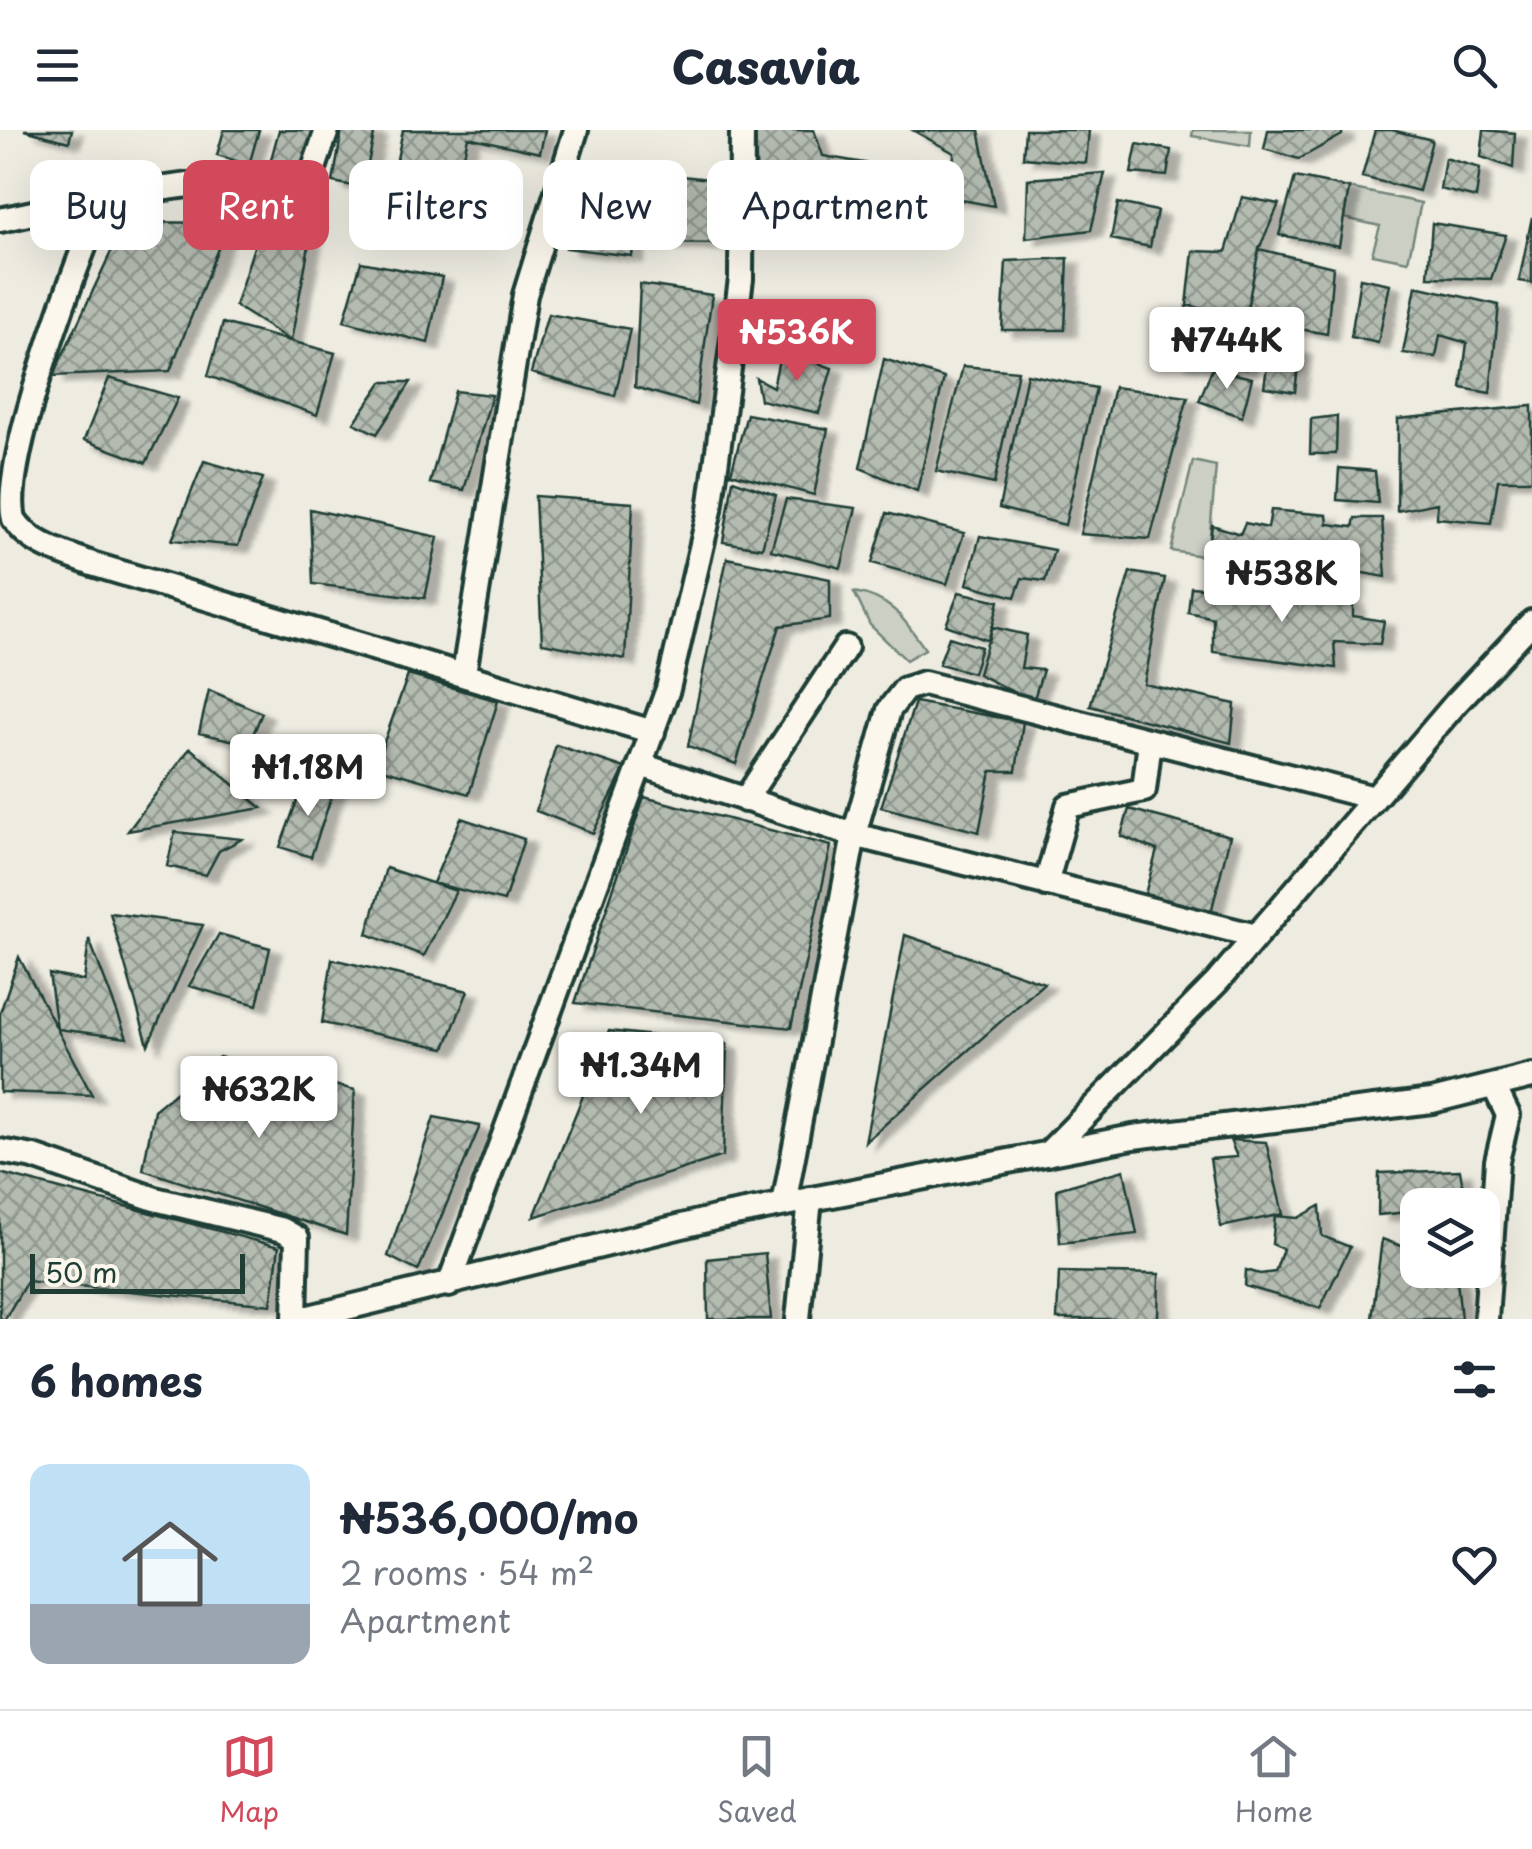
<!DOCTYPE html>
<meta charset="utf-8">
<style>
body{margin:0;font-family:"Playpen Sans",sans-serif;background:#f6f6f7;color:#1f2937;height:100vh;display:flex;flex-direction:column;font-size:38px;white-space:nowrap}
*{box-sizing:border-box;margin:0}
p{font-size:32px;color:#747a83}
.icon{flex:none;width:55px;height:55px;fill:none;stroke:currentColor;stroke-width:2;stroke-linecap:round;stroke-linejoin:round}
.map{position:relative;height:1189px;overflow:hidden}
.details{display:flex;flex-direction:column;background:#fff;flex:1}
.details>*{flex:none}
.hud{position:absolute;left:30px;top:30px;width:1000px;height:90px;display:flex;gap:20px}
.tools{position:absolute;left:1400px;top:1058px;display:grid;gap:20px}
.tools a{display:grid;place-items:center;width:100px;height:100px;border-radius:20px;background:#fff;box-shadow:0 10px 40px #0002;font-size:50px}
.scale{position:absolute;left:30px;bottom:25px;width:215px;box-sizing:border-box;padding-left:10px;border:5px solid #1f3d34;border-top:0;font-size:28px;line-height:35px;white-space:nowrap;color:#1f3d34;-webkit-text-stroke:8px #fbf7ec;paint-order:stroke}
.price{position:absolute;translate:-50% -85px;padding:0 22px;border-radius:10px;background:#fff;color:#222;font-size:32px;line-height:65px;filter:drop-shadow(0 2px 5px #0008)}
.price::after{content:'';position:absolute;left:50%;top:60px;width:30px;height:22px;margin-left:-15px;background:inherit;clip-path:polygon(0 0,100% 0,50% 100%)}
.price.selected{background:#d1495b;color:#fff}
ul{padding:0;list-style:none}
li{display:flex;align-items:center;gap:30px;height:250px;padding:0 30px}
li span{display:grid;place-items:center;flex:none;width:280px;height:200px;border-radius:20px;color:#555}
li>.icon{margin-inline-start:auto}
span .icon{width:120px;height:120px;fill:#fffc;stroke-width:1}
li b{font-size:42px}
h2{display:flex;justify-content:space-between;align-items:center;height:120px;padding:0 30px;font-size:42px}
.chip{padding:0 35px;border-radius:20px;background:#fff;box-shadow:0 10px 40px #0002;font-size:35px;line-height:90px}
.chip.selected{background:#d1495b;color:#fff}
header{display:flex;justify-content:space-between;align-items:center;height:130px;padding:0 30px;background:#fff;font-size:45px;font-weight:800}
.menu{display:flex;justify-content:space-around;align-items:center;height:140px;border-top:2px solid #e0e1e3;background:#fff;font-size:28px;color:#747a83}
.menu a{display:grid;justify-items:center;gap:5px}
.menu .selected{color:#d1495b}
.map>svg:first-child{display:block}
</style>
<header><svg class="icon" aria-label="menu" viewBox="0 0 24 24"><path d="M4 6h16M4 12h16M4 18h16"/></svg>Casavia<svg class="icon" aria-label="search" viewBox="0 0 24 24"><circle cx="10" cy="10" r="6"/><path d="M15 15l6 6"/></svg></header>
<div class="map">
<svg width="1532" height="1189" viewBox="0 0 1532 1189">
<defs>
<pattern id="building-cross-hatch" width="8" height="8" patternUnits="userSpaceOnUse" patternTransform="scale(2.5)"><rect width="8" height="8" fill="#b4bbb0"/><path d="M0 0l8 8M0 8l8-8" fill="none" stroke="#929990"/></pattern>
<filter id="shadow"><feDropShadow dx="11" dy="6" stdDeviation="2.5" flood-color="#0004"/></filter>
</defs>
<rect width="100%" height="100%" fill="#eeece1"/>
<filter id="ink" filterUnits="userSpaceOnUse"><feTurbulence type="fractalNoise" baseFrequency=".01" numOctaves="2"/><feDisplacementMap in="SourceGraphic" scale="20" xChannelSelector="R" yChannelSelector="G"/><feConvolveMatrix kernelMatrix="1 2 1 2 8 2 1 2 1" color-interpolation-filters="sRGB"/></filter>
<g filter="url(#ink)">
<path fill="#cbcfc4" stroke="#75867c" stroke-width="2.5" d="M 1193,0 L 1251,0 L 1250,16 L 1192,6 Z
M 1349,58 L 1421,73 L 1408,131 L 1372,124 L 1380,96 L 1344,88 Z
M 1193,331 L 1216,336 L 1208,427 L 1171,421 Z
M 854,462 C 892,468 904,489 925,519 L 906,530 L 870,495 Z"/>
<path fill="url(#building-cross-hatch)" stroke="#1f3d34" stroke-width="2.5" filter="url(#shadow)" d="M 24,0 L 72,0 L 69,12 Z
M 224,0 L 259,0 L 249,35 L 217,25 Z
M 279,0 L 313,0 L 301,42 L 270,33 Z
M 342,0 L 375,0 L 363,58 L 333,52 Z
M 403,0 L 545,0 L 540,23 L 468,7 L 454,71 L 391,58 Z
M 755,0 L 814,0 L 823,26 L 882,36 L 878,82 L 757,62 Z
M 979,0 L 994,76 L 951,68 L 954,23 L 914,1 Z
M 1025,0 L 1089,0 L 1086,33 L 1023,28 Z
M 1268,0 L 1342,0 L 1342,5 L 1299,29 L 1264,19 Z
M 1375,0 L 1392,0 L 1432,10 L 1419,61 L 1362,47 Z
M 1484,0 L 1515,3 L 1513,38 L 1481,27 Z
M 1137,14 L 1171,20 L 1167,46 L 1131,43 Z
M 1445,28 L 1480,38 L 1476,68 L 1440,59 Z
M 637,41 L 728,51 L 729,114 L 641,113 Z
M 1105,43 L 1091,100 L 1026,108 L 1028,49 Z
M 1295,47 L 1349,58 L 1339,116 L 1279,105 Z
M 572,61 L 639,73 L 632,126 L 566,118 Z
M 1242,67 L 1279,74 L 1259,119 L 1245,189 L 1187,175 L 1193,121 L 1226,122 Z
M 269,70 L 314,89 L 291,211 L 235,176 Z
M 1118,73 L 1157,81 L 1150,117 L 1111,109 Z
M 1532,87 L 1532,153 L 1519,151 Z
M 125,92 L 228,93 L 170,241 L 53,246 Z
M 1432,93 L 1506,105 L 1491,149 L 1428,147 Z
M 1259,119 L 1333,137 L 1327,204 L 1245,189 Z
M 1068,128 L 1065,200 L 1002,200 L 1006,131 Z
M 361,132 L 442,147 L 428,213 L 344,191 Z
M 1360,148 L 1390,154 L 1378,213 L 1351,207 Z
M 640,154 L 712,165 L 696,275 L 635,257 Z
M 1416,156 L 1499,175 L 1490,263 L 1461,258 L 1467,213 L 1440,205 L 1436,227 L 1403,223 Z
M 1187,175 L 1245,189 L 1247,239 L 1176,232 Z
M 548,184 L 630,199 L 615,266 L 531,243 Z
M 223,193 L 335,223 L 317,285 L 208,246 Z
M 1270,215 L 1300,220 L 1295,262 L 1264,257 Z
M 781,220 L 832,238 L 819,283 L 760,270 L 756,248 L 773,257 Z
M 884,229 L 944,248 L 917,361 L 860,338 Z
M 963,236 L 1018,241 L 994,354 L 936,341 Z
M 1212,239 L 1252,248 L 1242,287 L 1199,271 Z
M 1027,244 L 1096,258 L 1065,395 L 999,378 Z
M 109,248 L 178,268 L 146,333 L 84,310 Z
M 382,252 L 411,252 L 377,304 L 354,293 Z
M 1114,257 L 1188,267 L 1150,409 L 1080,404 Z
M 455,261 L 492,265 L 464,360 L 430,353 Z
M 1532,276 L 1532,350 L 1498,350 L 1491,393 L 1437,388 L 1437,373 L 1397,381 L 1398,289 Z
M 747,284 L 828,299 L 814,365 L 731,343 Z
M 1337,286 L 1336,324 L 1310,324 L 1311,289 Z
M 204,331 L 263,348 L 238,416 L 172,410 Z
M 1339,338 L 1375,341 L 1378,373 L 1337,370 Z
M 733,350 L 776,365 L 762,418 L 723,412 Z
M 535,366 L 633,373 L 625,529 L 542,513 Z
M 786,369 L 856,378 L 841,438 L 771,420 Z
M 310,379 L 438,407 L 425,468 L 313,454 Z
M 1271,380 L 1327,385 L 1328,394 L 1353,397 L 1355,388 L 1382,388 L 1386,447 L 1351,441 L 1353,424 L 1318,423 L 1312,450 L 1207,433 L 1212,395 L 1240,404 L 1245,393 L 1268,398 Z
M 887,383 L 964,403 L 947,454 L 872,433 Z
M 980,406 L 1054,420 L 1045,451 L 1022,448 L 1015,467 L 967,454 Z
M 727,428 L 830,449 L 830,489 L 780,496 L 736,634 L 688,616 Z
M 1130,442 L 1165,448 L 1144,554 L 1235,574 L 1231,613 L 1090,576 Z
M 1191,457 L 1353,471 L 1353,486 L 1384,491 L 1380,514 L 1334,512 L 1336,538 L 1213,522 L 1213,488 L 1188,482 Z
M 959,462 L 999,471 L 989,511 L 946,495 Z
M 992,497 L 1027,505 L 1021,538 L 1043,540 L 1033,572 L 978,544 Z
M 949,507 L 981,517 L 973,543 L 939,534 Z
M 408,545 L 498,571 L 469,664 L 375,637 Z
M 209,560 L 262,583 L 249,614 L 199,603 Z
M 915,572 L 1023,592 L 1016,641 L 991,641 L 979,702 L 881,677 Z
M 556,615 L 625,638 L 593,703 L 536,681 Z
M 190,618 L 262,678 L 128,701 Z
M 336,653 L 311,727 L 280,717 L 302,657 Z
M 644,667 L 831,716 L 791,898 L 575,873 Z
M 1129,679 L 1230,706 L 1211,783 L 1145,764 L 1157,720 L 1121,706 Z
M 461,688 L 524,709 L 504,771 L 433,753 Z
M 175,702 L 242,709 L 219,721 L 206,745 L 167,736 Z
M 386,738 L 456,761 L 424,826 L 367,804 Z
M 110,783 L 203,795 L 148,915 Z
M 219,804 L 270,818 L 257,875 L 189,856 Z
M 905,805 L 1044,853 L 865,1012 Z
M 89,809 L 127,908 L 57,899 L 49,844 L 84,851 Z
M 19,827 L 57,899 L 92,965 L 0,962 L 0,883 Z
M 332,829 L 468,861 L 445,918 L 322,893 Z
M 609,901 L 727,914 L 723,1026 L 534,1087 Z
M 219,927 L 355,960 L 346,1105 L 143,1040 L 154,980 Z
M 434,987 L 480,996 L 418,1141 L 388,1126 Z
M 1230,1010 L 1266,1012 L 1283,1084 L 1221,1097 L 1210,1029 L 1237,1027 Z
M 1124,1040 L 1137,1104 L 1060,1113 L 1057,1059 Z
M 1460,1040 L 1466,1075 L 1418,1075 L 1418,1081 L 1378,1085 L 1379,1043 Z
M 0,1043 L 279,1117 L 271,1175 L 27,1151 L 5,1189 L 0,1189 Z
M 1320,1076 L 1322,1106 L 1350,1117 L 1320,1178 L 1245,1156 L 1246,1140 L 1260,1144 L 1275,1142 L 1283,1119 L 1272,1114 L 1275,1086 L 1298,1088 Z
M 1382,1109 L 1418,1122 L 1418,1140 L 1456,1140 L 1461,1189 L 1372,1189 Z
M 765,1123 L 771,1189 L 708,1189 L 707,1129 Z
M 1059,1142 L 1159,1144 L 1158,1189 L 1057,1189 Z"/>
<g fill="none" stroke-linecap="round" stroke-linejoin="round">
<defs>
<path id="street" d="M 100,77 C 75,138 0,335 14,389 C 31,416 64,423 92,434 L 653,602
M 0,90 L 42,81 L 100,77 L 159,59 L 263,45 L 308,56 L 327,0
M 464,543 L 525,165 L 576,0
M 641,635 L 854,705 L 1256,806
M 745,670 L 846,517
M 1046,754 L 1068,676 L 1144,660 L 1150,611
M 0,1021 L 34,1027 L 155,1069 L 283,1100 L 297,1108 L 295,1189
M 1047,1024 L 1217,852 L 1456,573 L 1532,492
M 784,1074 L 854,705 L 889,580 L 905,559 L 924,553 L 1374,668
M 449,1155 L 668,559 L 710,380 L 741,149 L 742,0
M 301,1189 L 719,1087 L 1133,1007 L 1432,971 L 1532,946
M 798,1189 L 810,1069
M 1486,1189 L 1497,1031 L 1508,985 L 1494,956"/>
</defs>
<use href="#street" stroke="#1f3d34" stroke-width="30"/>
<use href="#street" stroke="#fbf7ec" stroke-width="22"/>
</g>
</g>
</svg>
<div class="tools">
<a><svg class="icon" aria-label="layers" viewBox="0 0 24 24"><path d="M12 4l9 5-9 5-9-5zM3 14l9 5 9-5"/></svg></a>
</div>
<div class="scale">50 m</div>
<b class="price selected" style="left:797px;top:254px">₦536K</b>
<b class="price" style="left:1227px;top:262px">₦744K</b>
<b class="price" style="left:1282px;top:495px">₦538K</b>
<b class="price" style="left:308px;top:689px">₦1.18M</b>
<b class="price" style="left:641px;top:987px">₦1.34M</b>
<b class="price" style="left:259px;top:1011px">₦632K</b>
<div class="hud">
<a class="chip">Buy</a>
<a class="chip selected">Rent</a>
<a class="chip">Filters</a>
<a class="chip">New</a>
<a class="chip">Apartment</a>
</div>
</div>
<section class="details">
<h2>6 homes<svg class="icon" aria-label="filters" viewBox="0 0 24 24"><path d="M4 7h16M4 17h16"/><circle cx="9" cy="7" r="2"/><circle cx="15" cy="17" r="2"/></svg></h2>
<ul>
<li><span style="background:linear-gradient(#bfe0f5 70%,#9aa5b1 0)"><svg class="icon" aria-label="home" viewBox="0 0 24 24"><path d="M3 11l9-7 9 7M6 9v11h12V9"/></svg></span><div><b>₦536,000/mo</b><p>2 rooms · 54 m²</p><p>Apartment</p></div><svg class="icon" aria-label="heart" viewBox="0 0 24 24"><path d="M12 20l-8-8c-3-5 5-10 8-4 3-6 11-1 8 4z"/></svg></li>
</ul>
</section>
<nav class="menu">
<a class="selected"><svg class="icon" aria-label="map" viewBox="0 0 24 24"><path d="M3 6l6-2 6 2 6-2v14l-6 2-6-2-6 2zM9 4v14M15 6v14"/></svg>Map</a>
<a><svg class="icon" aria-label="saved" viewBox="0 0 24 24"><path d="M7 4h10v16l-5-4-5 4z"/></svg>Saved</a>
<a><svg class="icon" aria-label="home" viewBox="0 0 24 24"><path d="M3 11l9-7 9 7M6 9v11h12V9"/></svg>Home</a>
</nav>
